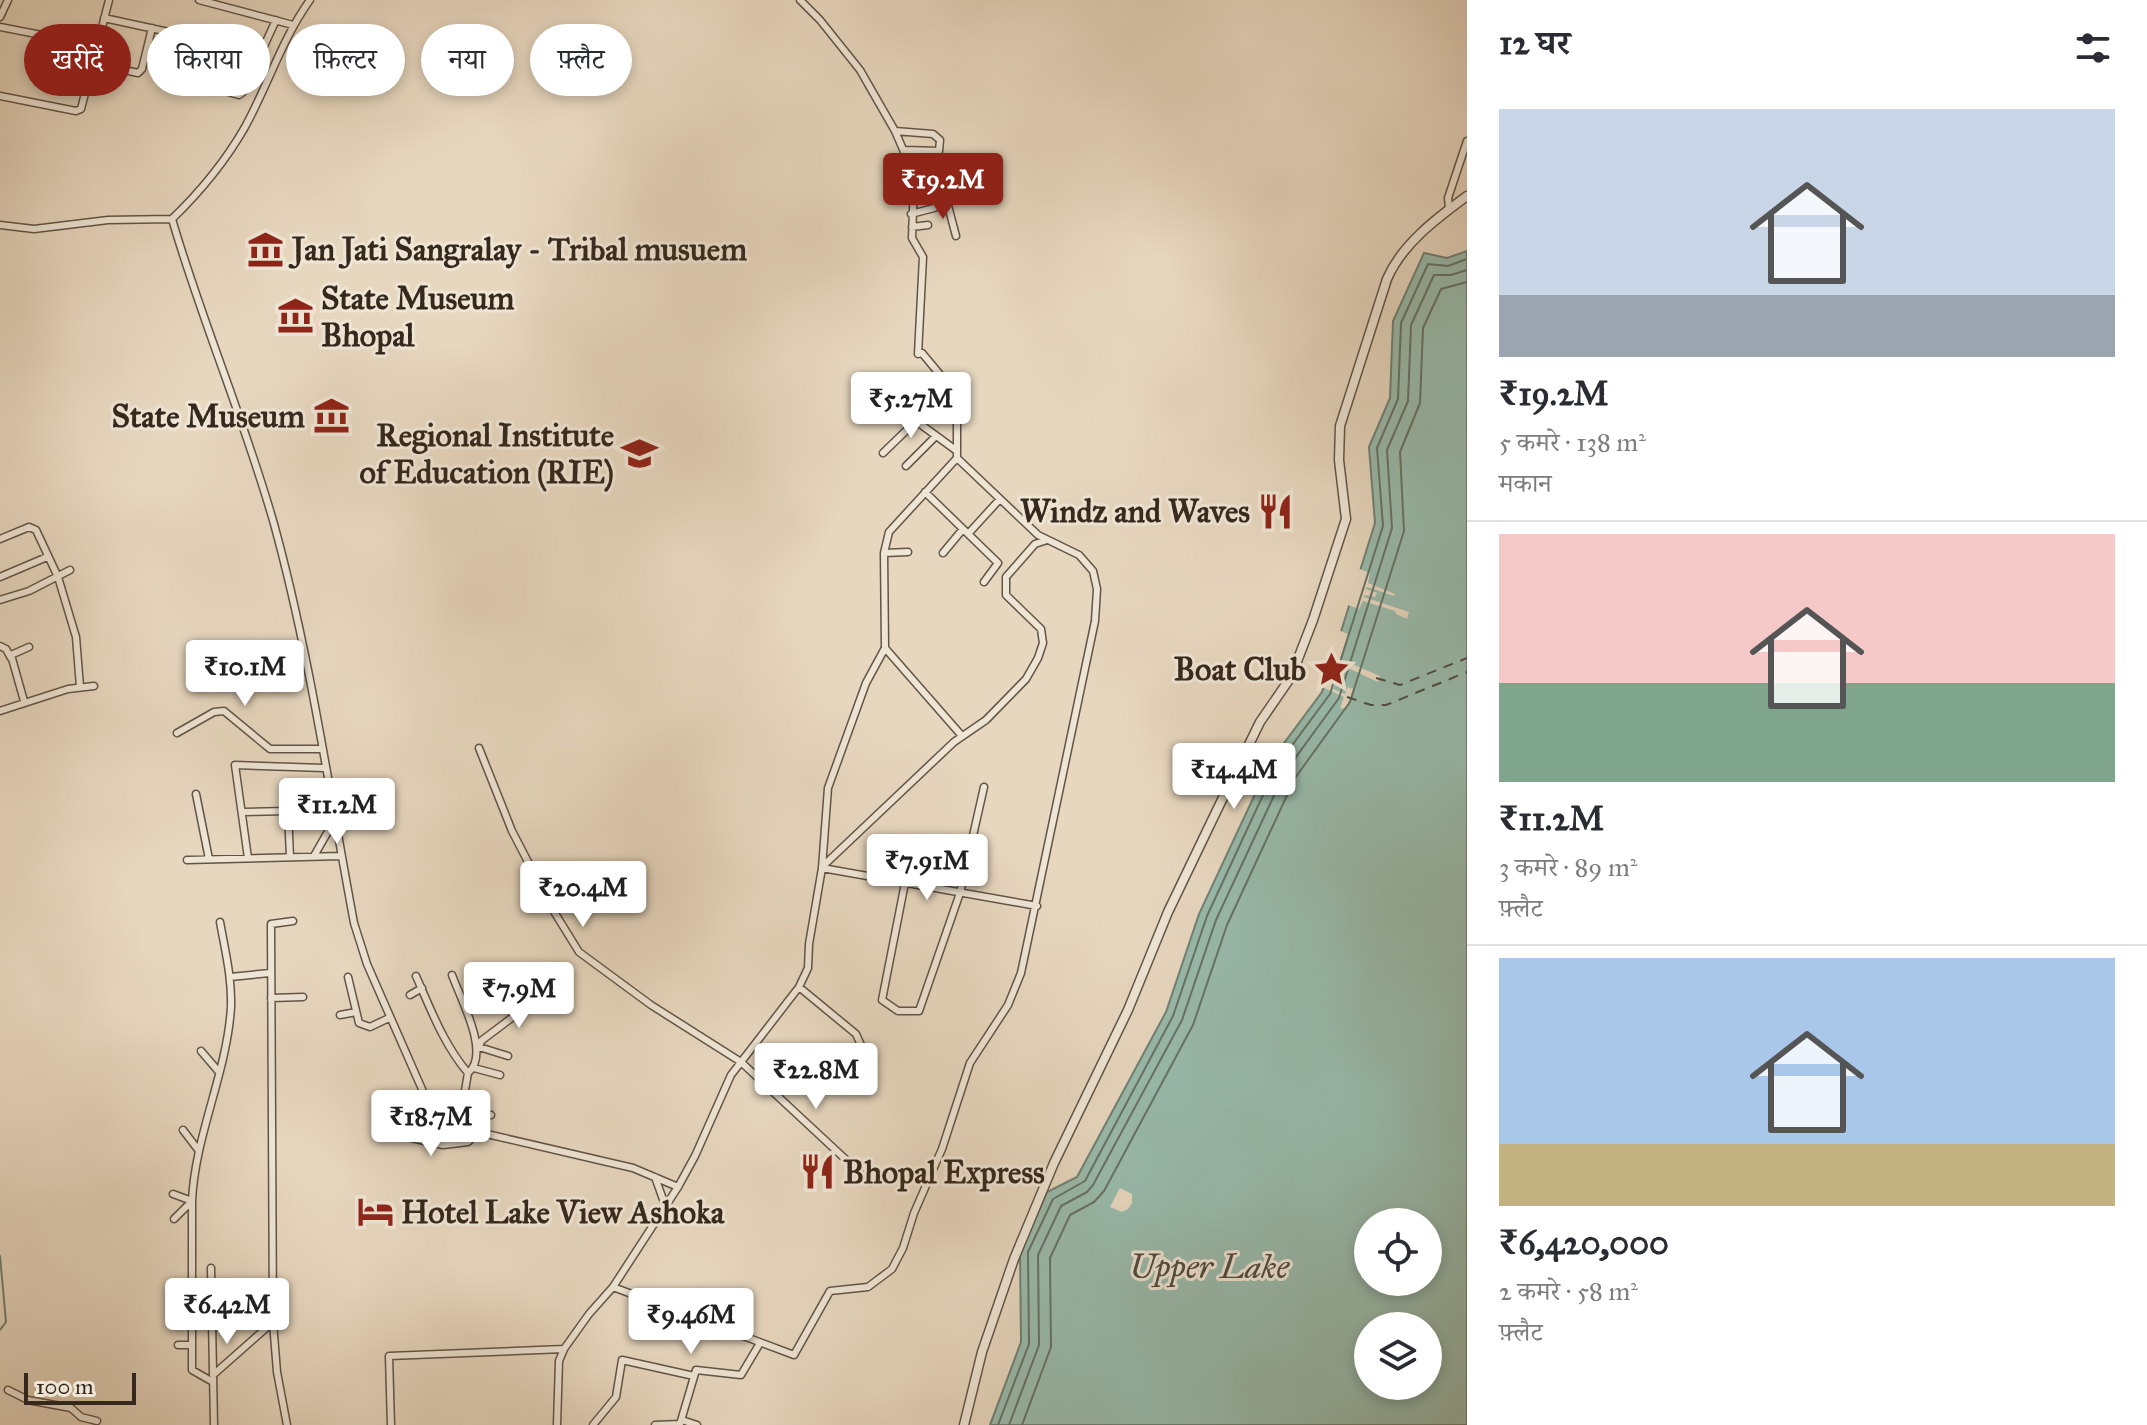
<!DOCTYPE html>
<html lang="hi">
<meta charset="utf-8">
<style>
body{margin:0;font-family:"IM FELL Great Primer","Noto Serif Devanagari",serif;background:#f7f7f7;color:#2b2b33;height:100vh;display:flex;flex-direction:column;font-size:30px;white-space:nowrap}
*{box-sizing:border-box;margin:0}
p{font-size:26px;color:#7c7c81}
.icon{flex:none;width:44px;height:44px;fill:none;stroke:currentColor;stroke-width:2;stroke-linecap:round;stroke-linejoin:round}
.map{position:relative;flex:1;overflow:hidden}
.details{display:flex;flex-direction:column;background:#fff;width:680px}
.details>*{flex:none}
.top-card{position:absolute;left:24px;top:24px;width:760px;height:72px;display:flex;gap:16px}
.controls{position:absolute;left:1354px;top:1208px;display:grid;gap:16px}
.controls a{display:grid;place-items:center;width:88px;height:88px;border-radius:50%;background:#fff;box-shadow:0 4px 12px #0003;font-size:40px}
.scale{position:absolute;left:24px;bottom:20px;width:112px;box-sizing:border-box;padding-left:8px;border:4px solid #35281d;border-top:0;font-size:22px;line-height:28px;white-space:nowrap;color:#35281d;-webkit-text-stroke:6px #efe5d5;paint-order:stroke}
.price{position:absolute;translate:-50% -68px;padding:0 18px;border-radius:8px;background:#fff;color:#222;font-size:26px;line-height:52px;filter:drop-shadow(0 2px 4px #0008)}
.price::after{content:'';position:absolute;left:50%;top:48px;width:24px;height:18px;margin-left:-12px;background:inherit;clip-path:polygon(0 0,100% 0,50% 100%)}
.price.selected{background:#8f2418;color:#fff}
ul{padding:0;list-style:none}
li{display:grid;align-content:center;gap:16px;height:424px;padding:0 32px}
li+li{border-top:2px solid #e1e1e2}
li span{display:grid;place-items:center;height:248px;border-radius:0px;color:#555}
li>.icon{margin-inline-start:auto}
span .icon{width:144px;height:144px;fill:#fffc;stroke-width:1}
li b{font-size:34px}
h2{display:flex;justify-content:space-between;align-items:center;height:96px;padding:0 32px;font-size:34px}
.tag{padding:0 28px;border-radius:36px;background:#fff;box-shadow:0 4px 12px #0003;font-size:28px;line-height:72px}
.tag.selected{background:#8f2418;color:#fff}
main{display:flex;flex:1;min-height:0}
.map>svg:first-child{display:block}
</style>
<main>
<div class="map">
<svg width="1467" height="1425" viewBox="0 0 1467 1425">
<rect width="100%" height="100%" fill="#e7d7bf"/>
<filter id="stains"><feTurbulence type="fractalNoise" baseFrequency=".0025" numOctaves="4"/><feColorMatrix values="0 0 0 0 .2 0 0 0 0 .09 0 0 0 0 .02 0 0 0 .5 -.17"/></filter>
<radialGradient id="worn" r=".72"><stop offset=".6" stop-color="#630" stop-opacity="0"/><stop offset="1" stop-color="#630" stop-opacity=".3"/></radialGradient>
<path fill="#98baac" stroke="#708073" stroke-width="2" fill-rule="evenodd" d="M 1467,251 L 1467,1425 L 990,1425 L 1021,1342 L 1020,1252 L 1047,1192 L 1077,1177 L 1166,1012 L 1199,914 L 1270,762 L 1322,692 L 1375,523 L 1369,447 L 1390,398 L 1393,321 L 1424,253 L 1447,258 ZM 1368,1222 L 1428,1222 L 1428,1282 L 1368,1282 ZM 1368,1326 L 1428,1326 L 1428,1386 L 1368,1386 Z"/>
<path fill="#e7d7bf" d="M 1357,568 L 1370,573 L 1368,583 L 1395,594 L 1394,596 L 1367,587 L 1366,589 L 1377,593 L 1375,597 L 1364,595 L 1364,597 L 1409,612 L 1407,619 L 1396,614 L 1395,611 L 1363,601 L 1359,609 L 1345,604 Z
M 1338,630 L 1348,634 L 1340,659 L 1380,676 L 1378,682 L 1342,665 L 1333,689 L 1345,694 L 1348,687 L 1353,689 L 1346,709 L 1340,708 L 1344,697 L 1320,686 Z
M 1120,1188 L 1132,1194 L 1132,1203 L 1128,1209 L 1122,1212 L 1110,1207 Z"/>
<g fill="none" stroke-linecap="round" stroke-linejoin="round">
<path stroke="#667164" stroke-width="2" d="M 998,1425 L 1029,1344 L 1028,1252 L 1053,1199 L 1085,1181 L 1173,1016 L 1207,916 L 1276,767 L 1330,694 L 1383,526 L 1377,448 L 1398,399 L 1401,323 L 1428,264 L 1448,266 L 1467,259
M 1009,1425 L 1039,1345 L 1038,1255 L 1061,1206 L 1087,1192 L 1093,1185 L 1182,1020 L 1216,920 L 1285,772 L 1339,698 L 1392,528 L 1387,450 L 1408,401 L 1411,325 L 1434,275 L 1451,275 L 1467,270
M 1022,1425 L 1051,1347 L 1050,1258 L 1070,1215 L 1094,1202 L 1104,1191 L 1193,1025 L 1227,925 L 1295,778 L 1350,702 L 1404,531 L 1400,452 L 1420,403 L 1423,328 L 1441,289 L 1467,282"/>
<path stroke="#708073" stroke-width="2" d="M 0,1256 L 6,1322 L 0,1330"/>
<path stroke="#4e4c41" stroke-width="2" stroke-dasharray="10 8" stroke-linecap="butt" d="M 1376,678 L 1400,685 L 1467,658
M 1347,697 L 1371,705 L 1386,705 L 1467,672"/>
<defs>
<path id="minor" d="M 199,0 L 293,25
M 0,17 L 8,0
M 104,18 L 261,52
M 0,27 L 98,46
M 199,38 L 193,82 L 239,95 L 243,92 L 276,20
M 93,63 L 138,73 L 142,69 L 152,28
M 0,96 L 76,111 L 81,109 L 109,0
M 895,131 L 933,134 L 940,140 L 939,151 L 904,150
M 947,202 L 956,236
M 1449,209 L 1448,198 L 1467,141
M 911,214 L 934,208 L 960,194
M 172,219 C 202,322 245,421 274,524 C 310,655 329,790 354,923 L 367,964 L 425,1096 L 443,1119 L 478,1132 L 633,1168 L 678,1187
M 0,225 L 34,229 L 108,220 L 172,219 C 201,191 225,162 245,127 C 268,85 282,39 310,0
M 912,227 L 928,225
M 901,406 L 914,408 L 944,379
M 914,408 L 916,421 L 957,451
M 883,453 L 916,421
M 906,466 L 936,436
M 925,492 L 998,563 L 984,582
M 968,534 L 1000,499
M 0,539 L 29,527 L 36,530 L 58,577 L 76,637 L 80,687
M 884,553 L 908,552
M 943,553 L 963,529
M 0,577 L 47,557
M 0,600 L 29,591 L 70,570
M 0,646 L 6,649 L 11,658
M 885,648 L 962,736
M 24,701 L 11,655 L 29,647
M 0,711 L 68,689 L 94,686
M 177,733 L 214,712 L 224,711 L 270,749 L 321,749
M 479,748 L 512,831 L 553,910 L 579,952 L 651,1005 L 741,1062 L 870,1182
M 196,794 L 209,859
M 243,812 L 288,811 L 290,857
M 314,856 L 334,821
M 248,858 L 235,765 L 324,768
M 187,860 L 341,856
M 822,867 L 954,742 L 986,720 L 1026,679 L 1038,658 L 1043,643 L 1041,629 L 1006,595 L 1006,577 L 1035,544 L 1047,540
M 822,868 L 1037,906
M 905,883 L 882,1000 L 898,1011 L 919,1011 L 960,893 L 984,787
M 452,975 C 461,1000 491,1054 468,1073 L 461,1114 L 464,1126
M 416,976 C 431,1010 444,1045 468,1073
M 230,977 L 270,973
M 348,977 L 359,1023 L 370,1027 L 389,1018
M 799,987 L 856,1034 L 869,1063
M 410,995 L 422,988
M 271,998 L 303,997
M 340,1015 L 356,1012
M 201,1051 L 219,1072
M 508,1056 L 479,1047 L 481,1041 L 538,998
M 474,1068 L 500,1075
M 462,1110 L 491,1115
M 384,1121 L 407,1137 L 443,1145 L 468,1142 L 478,1132
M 183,1130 L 199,1151
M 655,1177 L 665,1205
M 173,1194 L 192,1201 L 174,1219
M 211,1268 L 214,1425
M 613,1287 L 794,1355 L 830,1291 L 868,1287 L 892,1269 L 903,1248 L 914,1213 L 942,1149 L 970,1063 L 1008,1005 L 1021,973 L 1095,621 L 1097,589 L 1093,571 L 1079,555 L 1038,535 L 957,458
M 178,1345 L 192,1345
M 213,1375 L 273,1322
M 213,1382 L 192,1370 L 192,1201 C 195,1135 227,1073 231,1007 C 232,978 225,950 220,922
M 8,1390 L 28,1400 L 71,1408 L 81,1417 L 97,1421
M 682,1420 L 697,1425
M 287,1425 L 277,1372 L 273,1322 L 271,924 L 293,921
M 391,1425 L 389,1356 L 564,1349
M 557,1425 L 559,1361 L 564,1349 L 589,1314 L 613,1287 L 678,1187 L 695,1156 L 731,1075 L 799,987 L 808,968 L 809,944 L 822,868 L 828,788 L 866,683 L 885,648 L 884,553 L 889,532 L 957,458 L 957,395 L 922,353 L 918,354 L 923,257 L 912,238 L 914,182 L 908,161 L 895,131 L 860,70 L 820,20 L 800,0
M 593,1425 L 616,1397 L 622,1360 L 694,1376
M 655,1425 L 680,1424 L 696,1370 L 741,1375 L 760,1343"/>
<path id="tertiary" d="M 964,1425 L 982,1352 L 1014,1259 L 1054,1163 L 1128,1010 L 1168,912 L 1217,810 L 1260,722 L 1291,677 L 1313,620 L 1346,519 L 1339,460 L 1340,426 L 1387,279 C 1402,244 1437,218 1467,196"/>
</defs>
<use href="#minor" stroke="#625446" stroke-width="9"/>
<use href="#tertiary" stroke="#625446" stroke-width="11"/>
<use href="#minor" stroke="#efe5d5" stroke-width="6"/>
<use href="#tertiary" stroke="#efe5d5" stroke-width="8"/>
</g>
<defs>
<symbol id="museum-bare" viewBox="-9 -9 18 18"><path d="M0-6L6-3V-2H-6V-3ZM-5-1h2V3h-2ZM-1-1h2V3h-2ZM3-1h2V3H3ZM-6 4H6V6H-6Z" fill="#8f2418" stroke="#efe5d5" stroke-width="2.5" paint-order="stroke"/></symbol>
<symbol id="university-bare" viewBox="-9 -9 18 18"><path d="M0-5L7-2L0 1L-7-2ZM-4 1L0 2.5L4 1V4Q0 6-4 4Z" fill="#8f2418" stroke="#efe5d5" stroke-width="2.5" paint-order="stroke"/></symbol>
<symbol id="restaurant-bare" viewBox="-9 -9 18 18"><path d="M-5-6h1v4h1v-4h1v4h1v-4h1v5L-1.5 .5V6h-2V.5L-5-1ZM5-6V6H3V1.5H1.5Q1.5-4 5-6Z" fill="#8f2418" stroke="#efe5d5" stroke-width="2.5" paint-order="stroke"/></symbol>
<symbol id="sight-bare" viewBox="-9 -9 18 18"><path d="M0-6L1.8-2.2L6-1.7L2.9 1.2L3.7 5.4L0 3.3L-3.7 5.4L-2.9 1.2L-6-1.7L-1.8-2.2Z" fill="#8f2418" stroke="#efe5d5" stroke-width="2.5" paint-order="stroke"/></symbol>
<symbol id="hotel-bare" viewBox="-9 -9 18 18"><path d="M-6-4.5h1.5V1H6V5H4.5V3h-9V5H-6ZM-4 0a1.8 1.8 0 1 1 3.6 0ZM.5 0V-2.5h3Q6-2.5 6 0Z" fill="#8f2418" stroke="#efe5d5" stroke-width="2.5" paint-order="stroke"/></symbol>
</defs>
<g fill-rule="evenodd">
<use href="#museum-bare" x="240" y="224" width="51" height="51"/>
<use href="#museum-bare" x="270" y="290" width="51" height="51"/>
<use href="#museum-bare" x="306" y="390" width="51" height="51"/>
<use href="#university-bare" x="614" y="428" width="51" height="51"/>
<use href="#restaurant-bare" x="1250" y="486" width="51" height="51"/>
<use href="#sight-bare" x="1306" y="644" width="51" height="51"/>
<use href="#restaurant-bare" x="792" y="1146" width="51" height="51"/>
<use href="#hotel-bare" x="350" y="1186" width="51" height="51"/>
</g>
<g text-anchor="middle" stroke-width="6" stroke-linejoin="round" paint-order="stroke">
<g font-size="32" font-weight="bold" fill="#35281d" stroke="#efe5d5" text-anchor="start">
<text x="292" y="260">Jan Jati Sangralay - Tribal musuem</text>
<text x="321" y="309">State Museum<tspan x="321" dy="37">Bhopal</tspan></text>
<text x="305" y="427" text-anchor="end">State Museum</text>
<text x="614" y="446" text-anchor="end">Regional Institute<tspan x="614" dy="37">of Education (RIE)</tspan></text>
<text x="1250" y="522" text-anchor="end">Windz and Waves</text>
<text x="1306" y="680" text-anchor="end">Boat Club</text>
<text x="843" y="1183">Bhopal Express</text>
<text x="401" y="1223">Hotel Lake View Ashoka</text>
</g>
<g font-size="34" font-style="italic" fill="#4e4c41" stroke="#efe5d5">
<text x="1209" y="1278">Upper Lake</text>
</g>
</g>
<rect width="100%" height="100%" filter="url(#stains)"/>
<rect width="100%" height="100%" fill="url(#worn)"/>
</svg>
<div class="controls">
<a><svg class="icon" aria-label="locate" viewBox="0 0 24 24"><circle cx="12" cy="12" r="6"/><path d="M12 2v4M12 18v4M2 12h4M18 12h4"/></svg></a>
<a><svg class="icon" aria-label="layers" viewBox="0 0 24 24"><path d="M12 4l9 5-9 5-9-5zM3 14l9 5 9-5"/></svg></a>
</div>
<div class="scale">100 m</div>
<b class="price selected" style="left:943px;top:221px">₹19.2M</b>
<b class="price" style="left:911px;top:440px">₹5.27M</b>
<b class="price" style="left:245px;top:708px">₹10.1M</b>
<b class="price" style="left:1234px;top:811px">₹14.4M</b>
<b class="price" style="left:337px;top:846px">₹11.2M</b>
<b class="price" style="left:927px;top:902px">₹7.91M</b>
<b class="price" style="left:583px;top:929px">₹20.4M</b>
<b class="price" style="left:519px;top:1030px">₹7.9M</b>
<b class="price" style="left:816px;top:1111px">₹22.8M</b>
<b class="price" style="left:431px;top:1158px">₹18.7M</b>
<b class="price" style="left:227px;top:1346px">₹6.42M</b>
<b class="price" style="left:691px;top:1356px">₹9.46M</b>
<div class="top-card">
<a class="tag selected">खरीदें</a>
<a class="tag">किराया</a>
<a class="tag">फ़िल्टर</a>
<a class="tag">नया</a>
<a class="tag">फ़्लैट</a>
</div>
</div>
<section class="details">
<h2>12 घर<svg class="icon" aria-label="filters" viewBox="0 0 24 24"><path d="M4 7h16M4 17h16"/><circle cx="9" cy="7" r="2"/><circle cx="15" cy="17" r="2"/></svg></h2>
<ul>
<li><span style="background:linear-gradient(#c9d6e8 75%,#9aa5b1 0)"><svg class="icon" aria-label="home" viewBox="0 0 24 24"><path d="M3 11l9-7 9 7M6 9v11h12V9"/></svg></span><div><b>₹19.2M</b><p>5 कमरे · 138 m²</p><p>मकान</p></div></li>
<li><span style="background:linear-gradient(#f6c9c9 60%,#7fa58c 0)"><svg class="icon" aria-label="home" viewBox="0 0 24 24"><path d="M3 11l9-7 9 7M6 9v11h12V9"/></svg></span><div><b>₹11.2M</b><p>3 कमरे · 89 m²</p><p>फ़्लैट</p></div></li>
<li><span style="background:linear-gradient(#a9c7e8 75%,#c2b280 0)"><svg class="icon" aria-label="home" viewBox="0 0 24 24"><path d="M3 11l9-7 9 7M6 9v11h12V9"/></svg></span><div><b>₹6,420,000</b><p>2 कमरे · 58 m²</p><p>फ़्लैट</p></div></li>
</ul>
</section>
</main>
